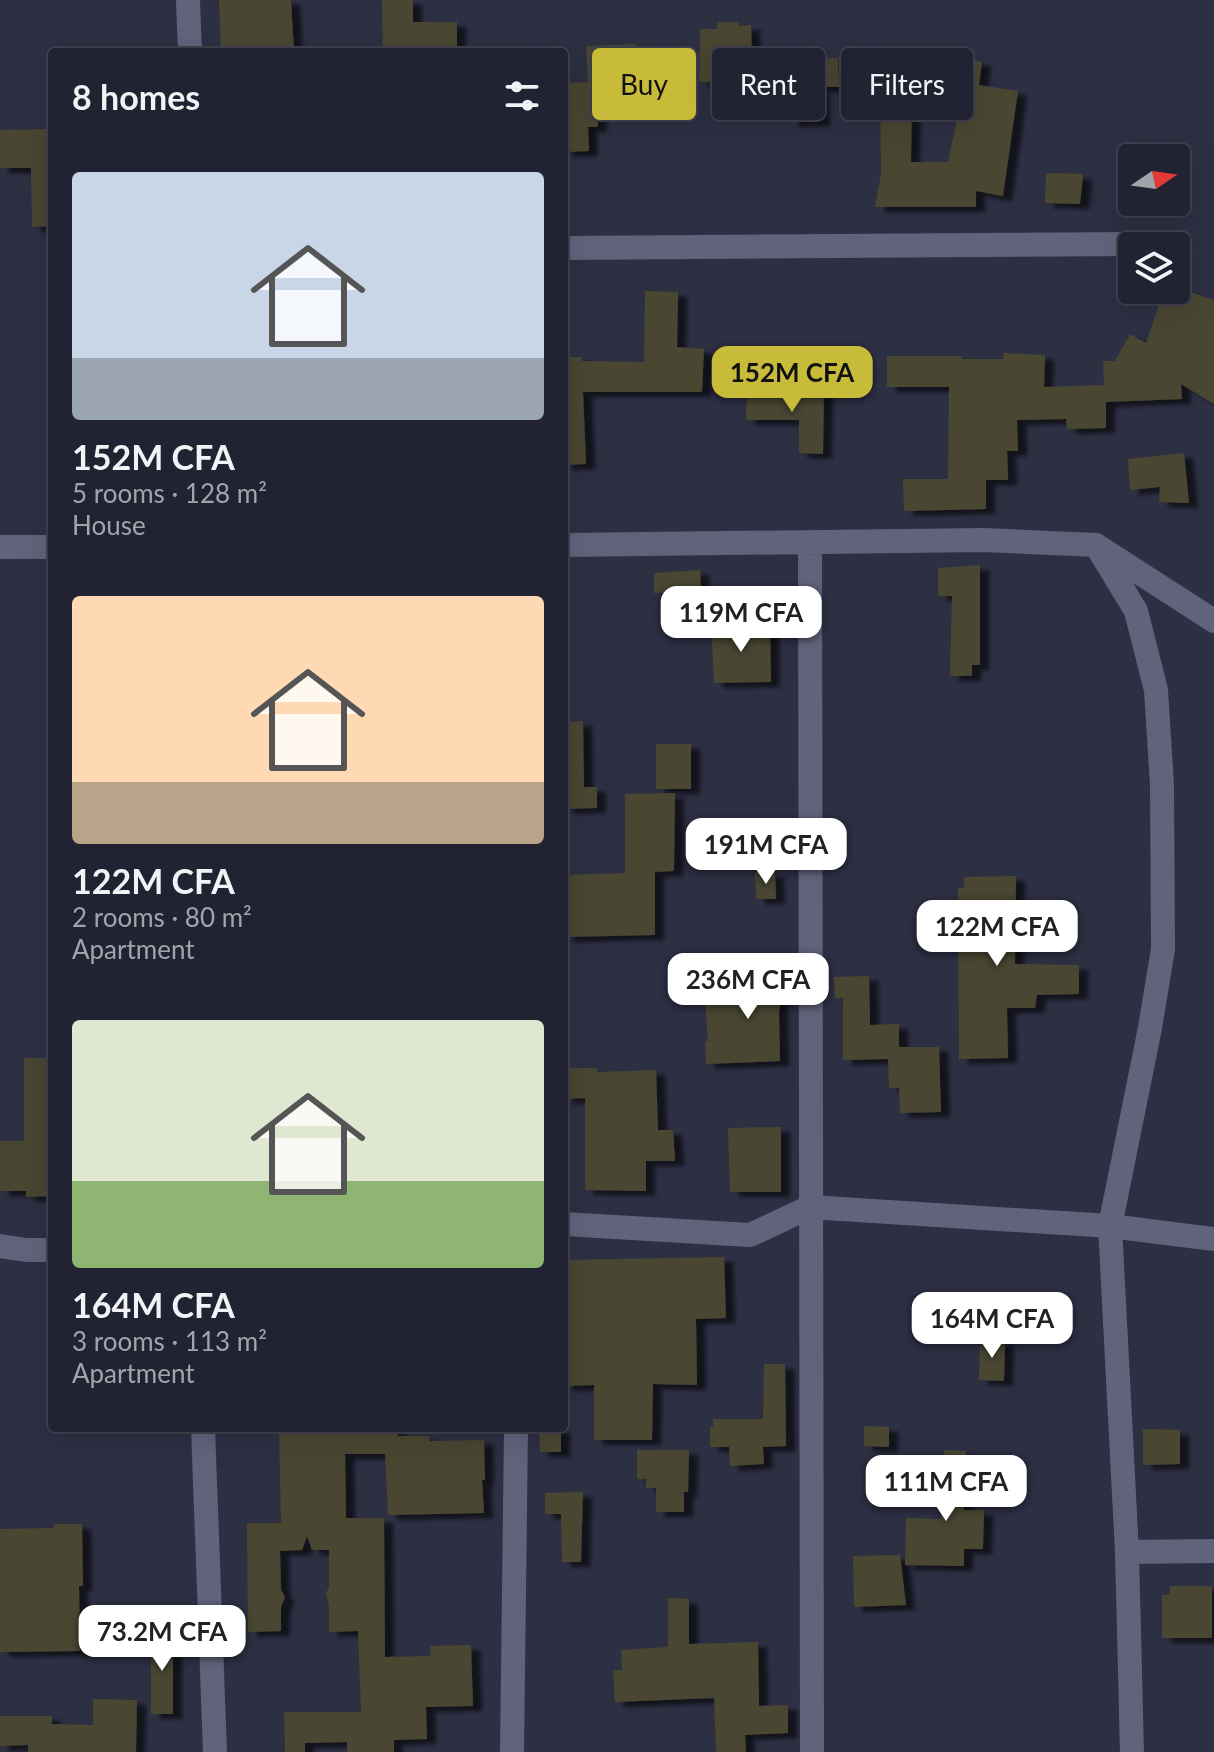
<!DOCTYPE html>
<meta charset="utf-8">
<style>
body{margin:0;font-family:Lato,sans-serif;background:#2e2f3e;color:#f1f3f6;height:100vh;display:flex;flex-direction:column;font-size:30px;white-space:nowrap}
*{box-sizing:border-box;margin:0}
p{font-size:26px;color:#a2a4ac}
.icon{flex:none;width:44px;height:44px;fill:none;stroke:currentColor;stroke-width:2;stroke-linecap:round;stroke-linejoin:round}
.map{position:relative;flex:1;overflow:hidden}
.panel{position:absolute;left:48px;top:48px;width:520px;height:1384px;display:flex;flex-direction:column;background:#222332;border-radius:8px;box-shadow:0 8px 32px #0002,0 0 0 2px #3f404d}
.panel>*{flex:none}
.hud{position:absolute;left:592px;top:48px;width:502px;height:72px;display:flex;gap:16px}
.needle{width:52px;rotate:77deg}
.fabs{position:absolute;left:1118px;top:144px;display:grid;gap:16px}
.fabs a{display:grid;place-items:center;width:72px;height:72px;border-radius:8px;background:#222332;box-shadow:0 8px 32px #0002,0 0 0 2px #3f404d;font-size:40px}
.price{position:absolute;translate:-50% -68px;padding:0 18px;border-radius:16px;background:#fff;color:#222;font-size:26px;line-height:52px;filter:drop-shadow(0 2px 4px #0008)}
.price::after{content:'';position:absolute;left:50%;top:48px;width:24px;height:18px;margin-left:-12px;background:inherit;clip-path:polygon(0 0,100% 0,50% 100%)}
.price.current{background:#c9bb3a;color:#111}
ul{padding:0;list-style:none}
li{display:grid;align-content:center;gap:16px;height:424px;padding:0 24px}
li span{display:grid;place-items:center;height:248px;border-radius:8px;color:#555}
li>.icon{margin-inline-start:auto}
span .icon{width:144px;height:144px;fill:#fffc;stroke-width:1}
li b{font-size:34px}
h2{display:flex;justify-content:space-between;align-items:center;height:96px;padding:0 24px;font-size:34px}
.pill{padding:0 28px;border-radius:8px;background:#222332;box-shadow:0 8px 32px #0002,0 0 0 2px #3f404d;font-size:28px;line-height:72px}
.pill.current{background:#c9bb3a;color:#111}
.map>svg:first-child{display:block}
</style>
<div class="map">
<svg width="1214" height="1752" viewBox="0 0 1214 1752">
<defs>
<filter id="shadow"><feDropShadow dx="9" dy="5" stdDeviation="2" flood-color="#0009"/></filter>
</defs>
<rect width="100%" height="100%" fill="#2d2f43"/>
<path fill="#4a4731" filter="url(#shadow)" d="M 219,0 L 291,0 L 294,52 L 221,52 Z
M 382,0 L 413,0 L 413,22 L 457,22 L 457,52 L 383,52 Z
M 717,22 L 739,22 L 739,26 L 751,25 L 752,61 L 838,58 L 839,87 L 820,87 L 821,121 L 790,122 L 789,111 L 762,111 L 761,81 L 699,82 L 700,29 L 717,29 Z
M 636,44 L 637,80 L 597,82 L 598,127 L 588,127 L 589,151 L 564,152 L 564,83 L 588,82 L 586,46 Z
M 954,55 L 982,62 L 979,85 L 1018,91 L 1003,196 L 976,191 L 976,207 L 875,207 L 881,175 L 880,81 L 912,92 L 911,162 L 948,162 L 957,119 L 934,111 Z
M 52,129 L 52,226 L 32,227 L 31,168 L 0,168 L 0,130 Z
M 1046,173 L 1083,174 L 1080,204 L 1045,203 Z
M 1164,290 L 1184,290 L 1214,300 L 1214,404 L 1181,384 L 1182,399 L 1106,402 L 1106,428 L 1067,429 L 1066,419 L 1017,420 L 1018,451 L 1007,451 L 1008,480 L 986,480 L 986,509 L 904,511 L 903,479 L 948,479 L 949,387 L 887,387 L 887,356 L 962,356 L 962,359 L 1004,359 L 1003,353 L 1045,355 L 1044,387 L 1104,385 L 1103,361 L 1115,361 L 1130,334 L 1146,343 Z
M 645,291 L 678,292 L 677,347 L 704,349 L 702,392 L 583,392 L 586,464 L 564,465 L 564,357 L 582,357 L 582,361 L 644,362 Z
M 747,390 L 824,391 L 823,454 L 799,453 L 799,420 L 746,420 Z
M 1184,453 L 1189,503 L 1159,502 L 1160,487 L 1130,490 L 1128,459 Z
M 980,565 L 980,665 L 972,665 L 972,676 L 950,676 L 952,596 L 938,596 L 938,568 Z
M 700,570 L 701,591 L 654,593 L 654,573 Z
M 711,623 L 770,627 L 771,682 L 714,683 Z
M 583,721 L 584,787 L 597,787 L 597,808 L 564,809 L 564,722 Z
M 656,744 L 691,744 L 691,789 L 656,789 Z
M 675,793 L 674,871 L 655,872 L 655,935 L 564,937 L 564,875 L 625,873 L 625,794 Z
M 755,872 L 775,872 L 776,899 L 756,899 Z
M 1016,876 L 1015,964 L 1079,965 L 1079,994 L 1037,995 L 1035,1008 L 1007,1008 L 1008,1058 L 959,1059 L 958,888 L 964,888 L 964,877 Z
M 757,960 L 783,960 L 783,999 L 780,999 L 779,1014 L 780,1061 L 706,1064 L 705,1041 L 708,1041 L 705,1001 L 738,1000 L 738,990 L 757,990 Z
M 869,976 L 870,1025 L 899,1024 L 899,1047 L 939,1047 L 941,1112 L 900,1113 L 899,1088 L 889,1088 L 888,1059 L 843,1060 L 843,998 L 835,998 L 834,977 Z
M 24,1058 L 52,1058 L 52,1196 L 26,1197 L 26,1191 L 0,1191 L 0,1141 L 24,1141 Z
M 564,1068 L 597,1068 L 597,1072 L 656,1070 L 658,1130 L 673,1130 L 675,1161 L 646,1161 L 646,1191 L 585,1190 L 585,1098 L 564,1099 Z
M 781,1127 L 781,1192 L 730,1192 L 728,1128 Z
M 724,1257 L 726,1318 L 696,1319 L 697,1385 L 653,1384 L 652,1440 L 594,1440 L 594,1385 L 564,1386 L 564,1260 Z
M 980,1340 L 1005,1341 L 1004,1381 L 979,1380 Z
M 764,1364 L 785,1364 L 786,1446 L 763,1447 L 764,1464 L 730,1466 L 729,1447 L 710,1447 L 710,1427 L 713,1427 L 713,1419 L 763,1419 Z
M 864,1426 L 889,1427 L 889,1447 L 864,1446 Z
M 279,1428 L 398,1428 L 398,1436 L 429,1436 L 430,1441 L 484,1440 L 485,1480 L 482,1480 L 484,1513 L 388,1515 L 385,1454 L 345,1454 L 346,1518 L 384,1518 L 385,1657 L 431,1656 L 430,1646 L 471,1645 L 473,1706 L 426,1707 L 427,1739 L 394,1740 L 394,1752 L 347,1752 L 347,1742 L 305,1743 L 305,1752 L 285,1752 L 284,1712 L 361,1712 L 358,1631 L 329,1632 L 329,1604 L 326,1594 L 329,1586 L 329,1550 L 312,1550 L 307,1536 L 302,1550 L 280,1551 L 281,1590 L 285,1597 L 281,1607 L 281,1631 L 248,1632 L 247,1523 L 281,1523 Z
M 539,1428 L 561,1428 L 561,1452 L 540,1452 Z
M 1143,1429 L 1180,1430 L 1180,1464 L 1143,1465 Z
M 637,1450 L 689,1450 L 688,1492 L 684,1492 L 684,1512 L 656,1512 L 656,1488 L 646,1488 L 646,1479 L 637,1479 Z
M 944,1450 L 966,1451 L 964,1510 L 984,1510 L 983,1549 L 964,1549 L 964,1566 L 905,1565 L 906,1518 L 941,1519 Z
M 583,1492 L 581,1562 L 562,1562 L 561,1514 L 545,1514 L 545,1493 Z
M 54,1524 L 82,1524 L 83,1586 L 79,1586 L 80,1651 L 0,1652 L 0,1529 L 54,1528 Z
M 900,1555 L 906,1605 L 854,1607 L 853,1556 Z
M 1170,1586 L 1212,1586 L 1212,1638 L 1162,1638 L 1162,1595 L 1170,1595 Z
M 668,1598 L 689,1599 L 689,1644 L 758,1642 L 759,1706 L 788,1705 L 788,1733 L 745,1735 L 746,1752 L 716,1752 L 714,1698 L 615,1702 L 613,1670 L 622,1670 L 621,1650 L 668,1647 Z
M 173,1632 L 173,1714 L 151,1714 L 151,1633 Z
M 93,1699 L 137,1700 L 136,1752 L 28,1752 L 28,1745 L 0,1746 L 0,1716 L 52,1716 L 52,1724 L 93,1725 Z"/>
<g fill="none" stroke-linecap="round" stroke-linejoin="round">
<path stroke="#60637b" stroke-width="24" d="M 188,0 L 190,52
M 564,248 L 1139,244
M 810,543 L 812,1752
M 564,545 L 984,540 L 1096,545 L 1214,621
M 1096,545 L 1136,611 L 1156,690 L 1162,785 L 1163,949 L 1150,1028 L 1110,1226 L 1127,1552 L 1132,1752
M 0,547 L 52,547
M 564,1224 L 750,1235 L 810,1207 L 1110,1226 L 1214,1239
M 0,1246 L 27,1250 L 52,1250
M 203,1428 L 215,1752
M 1127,1552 L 1214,1551
M 512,1752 L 516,1428"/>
</g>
</svg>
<div class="fabs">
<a><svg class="needle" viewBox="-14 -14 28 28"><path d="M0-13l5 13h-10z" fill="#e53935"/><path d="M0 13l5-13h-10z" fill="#a2a4ac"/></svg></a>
<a><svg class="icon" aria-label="layers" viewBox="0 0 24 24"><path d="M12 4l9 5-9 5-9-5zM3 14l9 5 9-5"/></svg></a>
</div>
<b class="price current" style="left:792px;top:414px">152M CFA</b>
<b class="price" style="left:741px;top:654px">119M CFA</b>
<b class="price" style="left:766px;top:886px">191M CFA</b>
<b class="price" style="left:997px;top:968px">122M CFA</b>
<b class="price" style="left:748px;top:1021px">236M CFA</b>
<b class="price" style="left:992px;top:1360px">164M CFA</b>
<b class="price" style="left:946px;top:1523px">111M CFA</b>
<b class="price" style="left:162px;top:1673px">73.2M CFA</b>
<div class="hud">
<a class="pill current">Buy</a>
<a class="pill">Rent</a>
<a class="pill">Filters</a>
</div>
<section class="panel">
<h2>8 homes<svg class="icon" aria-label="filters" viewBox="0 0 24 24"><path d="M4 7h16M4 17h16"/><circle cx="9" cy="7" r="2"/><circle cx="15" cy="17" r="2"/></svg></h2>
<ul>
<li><span style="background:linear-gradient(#c9d6e8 75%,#9aa5b1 0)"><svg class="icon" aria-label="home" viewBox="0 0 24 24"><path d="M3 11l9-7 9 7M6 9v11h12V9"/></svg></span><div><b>152M CFA</b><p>5 rooms · 128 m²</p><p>House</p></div></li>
<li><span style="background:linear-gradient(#ffd9b3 75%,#b9a48a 0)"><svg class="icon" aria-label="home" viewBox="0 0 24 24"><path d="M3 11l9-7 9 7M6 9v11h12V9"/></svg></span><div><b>122M CFA</b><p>2 rooms · 80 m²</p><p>Apartment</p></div></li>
<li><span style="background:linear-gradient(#dfe7d0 65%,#8fb573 0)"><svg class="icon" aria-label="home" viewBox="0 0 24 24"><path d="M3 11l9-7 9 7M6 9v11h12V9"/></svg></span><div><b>164M CFA</b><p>3 rooms · 113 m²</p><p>Apartment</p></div></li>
</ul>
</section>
</div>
